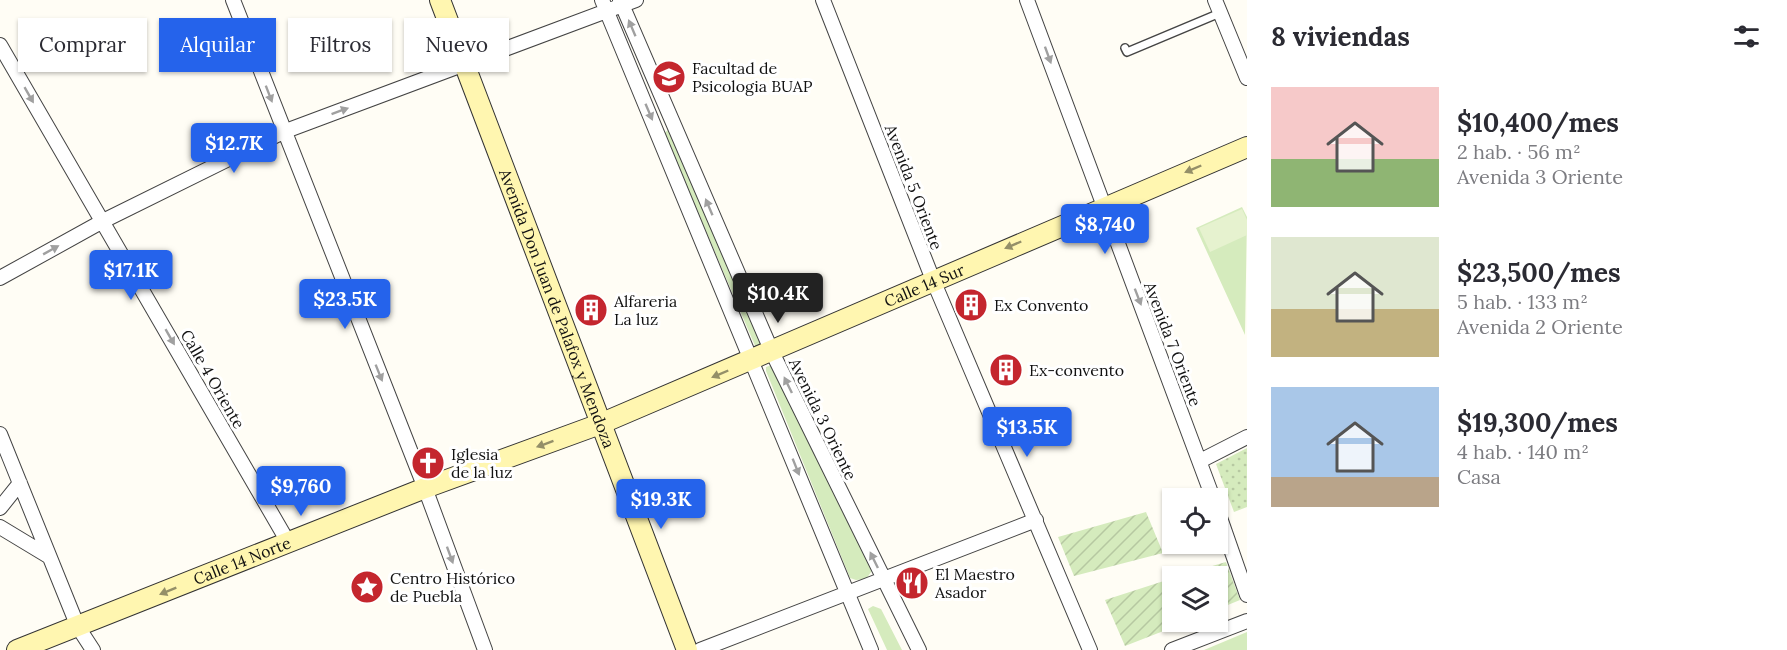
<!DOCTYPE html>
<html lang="es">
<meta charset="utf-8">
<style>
body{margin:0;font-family:Lora,serif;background:#f7f7f7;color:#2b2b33;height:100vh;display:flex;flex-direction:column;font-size:22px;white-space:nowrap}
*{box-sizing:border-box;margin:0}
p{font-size:20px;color:#7c7c81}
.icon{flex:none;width:33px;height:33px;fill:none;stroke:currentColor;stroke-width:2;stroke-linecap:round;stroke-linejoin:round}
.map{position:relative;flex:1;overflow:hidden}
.sheet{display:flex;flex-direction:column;background:#fff;width:540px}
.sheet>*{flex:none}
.hud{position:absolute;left:18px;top:18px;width:570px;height:54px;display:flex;gap:12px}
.tools{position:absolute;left:1162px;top:488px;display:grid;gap:12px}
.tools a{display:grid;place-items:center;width:66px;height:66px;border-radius:0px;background:#fff;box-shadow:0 2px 4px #0004;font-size:30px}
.price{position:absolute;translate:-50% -51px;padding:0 14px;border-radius:6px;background:#2563eb;color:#fff;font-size:20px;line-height:39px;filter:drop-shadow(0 2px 3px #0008)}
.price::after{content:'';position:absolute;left:50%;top:36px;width:18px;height:14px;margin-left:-9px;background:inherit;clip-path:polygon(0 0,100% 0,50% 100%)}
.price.selected{background:#222;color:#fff}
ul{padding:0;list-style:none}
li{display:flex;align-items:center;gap:18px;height:150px;padding:0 24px}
li span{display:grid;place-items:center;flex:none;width:168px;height:120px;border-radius:0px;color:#555}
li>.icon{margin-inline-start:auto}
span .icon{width:72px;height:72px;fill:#fffc;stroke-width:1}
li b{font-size:26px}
h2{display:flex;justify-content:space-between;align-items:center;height:72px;padding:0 24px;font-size:26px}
.pill{padding:0 21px;border-radius:0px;background:#fff;box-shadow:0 2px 4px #0004;font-size:21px;line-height:54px}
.pill.selected{background:#2563eb;color:#fff}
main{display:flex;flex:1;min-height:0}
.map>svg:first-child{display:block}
</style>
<main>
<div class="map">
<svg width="1247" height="650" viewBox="0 0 1247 650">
<defs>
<pattern id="grass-dots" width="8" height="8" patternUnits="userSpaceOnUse" patternTransform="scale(1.5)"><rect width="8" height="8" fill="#d5ebbd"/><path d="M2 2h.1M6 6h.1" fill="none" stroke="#b6c8a1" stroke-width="1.8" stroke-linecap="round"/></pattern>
<pattern id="garden-furrows" width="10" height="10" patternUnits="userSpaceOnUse" patternTransform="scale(1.5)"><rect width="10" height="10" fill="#d5ebbd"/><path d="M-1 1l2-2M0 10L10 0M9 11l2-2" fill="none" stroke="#b6c8a1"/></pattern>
</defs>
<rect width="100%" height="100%" fill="#fffdf5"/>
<path fill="url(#grass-dots)" d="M 1247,448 L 1247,507 L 1234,512 L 1216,464 Z"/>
<path fill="#d5ebbd" d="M 668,130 L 764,345 L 756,348 L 664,133 Z
M 1242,207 L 1247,217 L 1245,335 L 1196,228 Z
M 772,365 L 874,568 L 866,579 L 856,580 L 850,578 L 766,371 L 766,367 Z
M 873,606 L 881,609 L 902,650 L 887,650 L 868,609 Z
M 1247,632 L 1247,650 L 1204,650 Z"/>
<path fill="url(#garden-furrows)" d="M 1146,512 L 1163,553 L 1074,576 L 1058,537 Z
M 1226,562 L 1240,600 L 1218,609 L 1218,576 L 1197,576 L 1195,571 Z
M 1170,579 L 1173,621 L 1184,623 L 1125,646 L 1105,600 Z"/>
<path fill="#e6f2cf" d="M 1242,209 L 1247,220 L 1247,235 L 1210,252 L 1199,228 Z"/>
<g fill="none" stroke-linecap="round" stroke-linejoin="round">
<defs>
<path id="lane" d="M 1125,48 L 1127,52 L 1220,13"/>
<path id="street" d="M 233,0 L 425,488 L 485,650
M 602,0 L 871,650
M 620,0 L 772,352 L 919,650
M 823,0 L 933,280 L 1090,650
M 1027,0 L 1213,498
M 1215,0 L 1247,78
M 0,45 L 288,542
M 0,278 L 103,221 L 283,132 L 636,0
M 0,434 L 78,627 L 93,650
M 1200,461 L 1247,437
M 0,508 L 20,483
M 1218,512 L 1247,595
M 0,527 L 48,556
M 700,650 L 1036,520
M 1172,650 L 1247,621"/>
<g id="secondary">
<path id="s1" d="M 440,0 L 687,650"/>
<path id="s2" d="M 17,650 L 425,488 L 600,424 L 1247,147"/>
</g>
</defs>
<use href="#lane" stroke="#444" stroke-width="10"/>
<use href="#street" stroke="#444" stroke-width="16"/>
<use href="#secondary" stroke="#333" stroke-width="22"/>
<use href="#lane" stroke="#fff" stroke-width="7"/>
<use href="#street" stroke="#fff" stroke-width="14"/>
<use href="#secondary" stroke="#fff6b0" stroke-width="20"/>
</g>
<defs><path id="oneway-solid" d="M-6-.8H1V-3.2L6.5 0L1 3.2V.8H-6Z" transform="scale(1.5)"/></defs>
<g fill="#a0a0a0">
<use href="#oneway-solid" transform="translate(632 28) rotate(-113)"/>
<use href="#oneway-solid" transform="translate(1048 55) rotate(70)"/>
<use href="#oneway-solid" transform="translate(269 94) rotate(69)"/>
<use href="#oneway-solid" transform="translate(29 95) rotate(60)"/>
<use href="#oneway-solid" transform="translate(340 111) rotate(-20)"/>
<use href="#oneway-solid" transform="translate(649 112) rotate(67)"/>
<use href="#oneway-solid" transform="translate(709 207) rotate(-113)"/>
<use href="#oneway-solid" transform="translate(51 250) rotate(-29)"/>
<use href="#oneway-solid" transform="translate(1138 297) rotate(69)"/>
<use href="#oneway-solid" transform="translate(170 337) rotate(60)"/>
<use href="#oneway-solid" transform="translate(379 373) rotate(68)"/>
<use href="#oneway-solid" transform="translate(788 385) rotate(-116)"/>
<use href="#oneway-solid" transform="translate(796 467) rotate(68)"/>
<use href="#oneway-solid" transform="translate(450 555) rotate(70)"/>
<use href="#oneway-solid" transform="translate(874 560) rotate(-116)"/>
</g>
<g fill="#948f68">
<use href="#oneway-solid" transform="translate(1193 169) rotate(157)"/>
<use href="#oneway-solid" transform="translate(1013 245) rotate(157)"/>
<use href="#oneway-solid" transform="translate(720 374) rotate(157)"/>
<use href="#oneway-solid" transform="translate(545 444) rotate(160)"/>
<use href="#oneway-solid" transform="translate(168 591) rotate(158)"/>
</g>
<defs>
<symbol id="university-disc" viewBox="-11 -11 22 22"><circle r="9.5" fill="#c4262e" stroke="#fff"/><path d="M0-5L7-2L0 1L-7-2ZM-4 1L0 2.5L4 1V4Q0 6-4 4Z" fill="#fff"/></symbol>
<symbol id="building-disc" viewBox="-11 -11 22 22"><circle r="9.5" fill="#c4262e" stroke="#fff"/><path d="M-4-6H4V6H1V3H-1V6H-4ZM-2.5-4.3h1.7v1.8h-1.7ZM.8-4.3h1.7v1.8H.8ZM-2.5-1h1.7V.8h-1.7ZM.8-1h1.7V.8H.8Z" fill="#fff"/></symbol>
<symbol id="church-disc" viewBox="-11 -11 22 22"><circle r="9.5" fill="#c4262e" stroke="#fff"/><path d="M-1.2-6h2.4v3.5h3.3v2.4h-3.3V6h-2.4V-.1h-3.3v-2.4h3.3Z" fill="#fff"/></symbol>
<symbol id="restaurant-disc" viewBox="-11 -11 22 22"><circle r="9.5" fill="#c4262e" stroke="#fff"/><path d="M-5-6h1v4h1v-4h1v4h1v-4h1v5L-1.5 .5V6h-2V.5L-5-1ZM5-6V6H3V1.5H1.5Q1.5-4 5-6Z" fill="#fff"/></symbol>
<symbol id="sight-disc" viewBox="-11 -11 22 22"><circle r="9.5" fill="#c4262e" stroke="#fff"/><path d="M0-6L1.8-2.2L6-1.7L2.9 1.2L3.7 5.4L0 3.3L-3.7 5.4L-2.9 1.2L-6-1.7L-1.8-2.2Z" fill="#fff"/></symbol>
</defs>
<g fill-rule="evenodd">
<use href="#university-disc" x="650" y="58" width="38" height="38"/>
<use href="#building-disc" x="952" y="286" width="38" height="38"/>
<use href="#building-disc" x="572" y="291" width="38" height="38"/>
<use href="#building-disc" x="987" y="351" width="38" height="38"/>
<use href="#church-disc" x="409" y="444" width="38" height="38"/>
<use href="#restaurant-disc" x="893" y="564" width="38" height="38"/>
<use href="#sight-disc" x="348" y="568" width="38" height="38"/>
</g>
<g text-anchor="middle" stroke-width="6" stroke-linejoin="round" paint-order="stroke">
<g font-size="16" fill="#111" stroke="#fff" text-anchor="start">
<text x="692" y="74">Facultad de<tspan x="692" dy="18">Psicologia BUAP</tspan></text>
<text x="614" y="307">Alfareria<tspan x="614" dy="18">La luz</tspan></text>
<text x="994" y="311">Ex Convento</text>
<text x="1029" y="376">Ex-convento</text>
<text x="451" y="460">Iglesia<tspan x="451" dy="18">de la luz</tspan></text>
<text x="935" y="580">El Maestro<tspan x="935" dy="18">Asador</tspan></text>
<text x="390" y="584">Centro Histórico<tspan x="390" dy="18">de Puebla</tspan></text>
</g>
<g font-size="16" fill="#111" stroke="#fff">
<text transform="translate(914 187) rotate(69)" y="6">Avenida 5 Oriente</text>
<text dy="6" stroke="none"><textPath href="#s2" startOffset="978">Calle 14 Sur</textPath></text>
<text dy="6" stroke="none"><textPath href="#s1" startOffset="330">Avenida Don Juan de Palafox y Mendoza</textPath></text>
<text transform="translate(1173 344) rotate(69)" y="6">Avenida 7 Oriente</text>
<text transform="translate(213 379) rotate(60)" y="6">Calle 4 Oriente</text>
<text transform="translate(823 419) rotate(64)" y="6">Avenida 3 Oriente</text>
<text dy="6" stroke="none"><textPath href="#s2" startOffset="242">Calle 14 Norte</textPath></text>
</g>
</g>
</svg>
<div class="tools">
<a><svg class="icon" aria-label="locate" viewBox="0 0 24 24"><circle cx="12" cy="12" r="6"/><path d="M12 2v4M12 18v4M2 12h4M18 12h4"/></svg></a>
<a><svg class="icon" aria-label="layers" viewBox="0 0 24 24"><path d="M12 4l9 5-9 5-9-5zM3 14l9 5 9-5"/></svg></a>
</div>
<b class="price" style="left:234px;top:174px">$12.7K</b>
<b class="price" style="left:1105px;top:255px">$8,740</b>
<b class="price" style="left:131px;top:301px">$17.1K</b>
<b class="price selected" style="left:778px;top:324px">$10.4K</b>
<b class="price" style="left:345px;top:330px">$23.5K</b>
<b class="price" style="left:1027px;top:458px">$13.5K</b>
<b class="price" style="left:301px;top:517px">$9,760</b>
<b class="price" style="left:661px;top:530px">$19.3K</b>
<div class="hud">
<a class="pill">Comprar</a>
<a class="pill selected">Alquilar</a>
<a class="pill">Filtros</a>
<a class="pill">Nuevo</a>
</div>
</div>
<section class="sheet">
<h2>8 viviendas<svg class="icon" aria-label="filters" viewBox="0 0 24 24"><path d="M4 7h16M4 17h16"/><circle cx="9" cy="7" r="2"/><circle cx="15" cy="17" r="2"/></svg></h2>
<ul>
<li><span style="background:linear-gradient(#f6c9c9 60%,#8fb573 0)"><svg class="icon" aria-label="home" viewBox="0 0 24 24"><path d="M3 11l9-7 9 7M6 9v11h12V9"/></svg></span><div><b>$10,400/mes</b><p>2 hab. · 56 m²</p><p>Avenida 3 Oriente</p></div></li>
<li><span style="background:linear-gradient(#dfe7d0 60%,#c2b280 0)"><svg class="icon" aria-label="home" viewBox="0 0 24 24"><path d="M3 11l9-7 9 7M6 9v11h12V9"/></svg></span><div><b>$23,500/mes</b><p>5 hab. · 133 m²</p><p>Avenida 2 Oriente</p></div></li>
<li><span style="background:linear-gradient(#a9c7e8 75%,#b9a48a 0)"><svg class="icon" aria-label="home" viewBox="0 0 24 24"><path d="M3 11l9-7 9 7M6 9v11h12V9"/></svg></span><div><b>$19,300/mes</b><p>4 hab. · 140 m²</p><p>Casa</p></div></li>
</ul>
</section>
</main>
